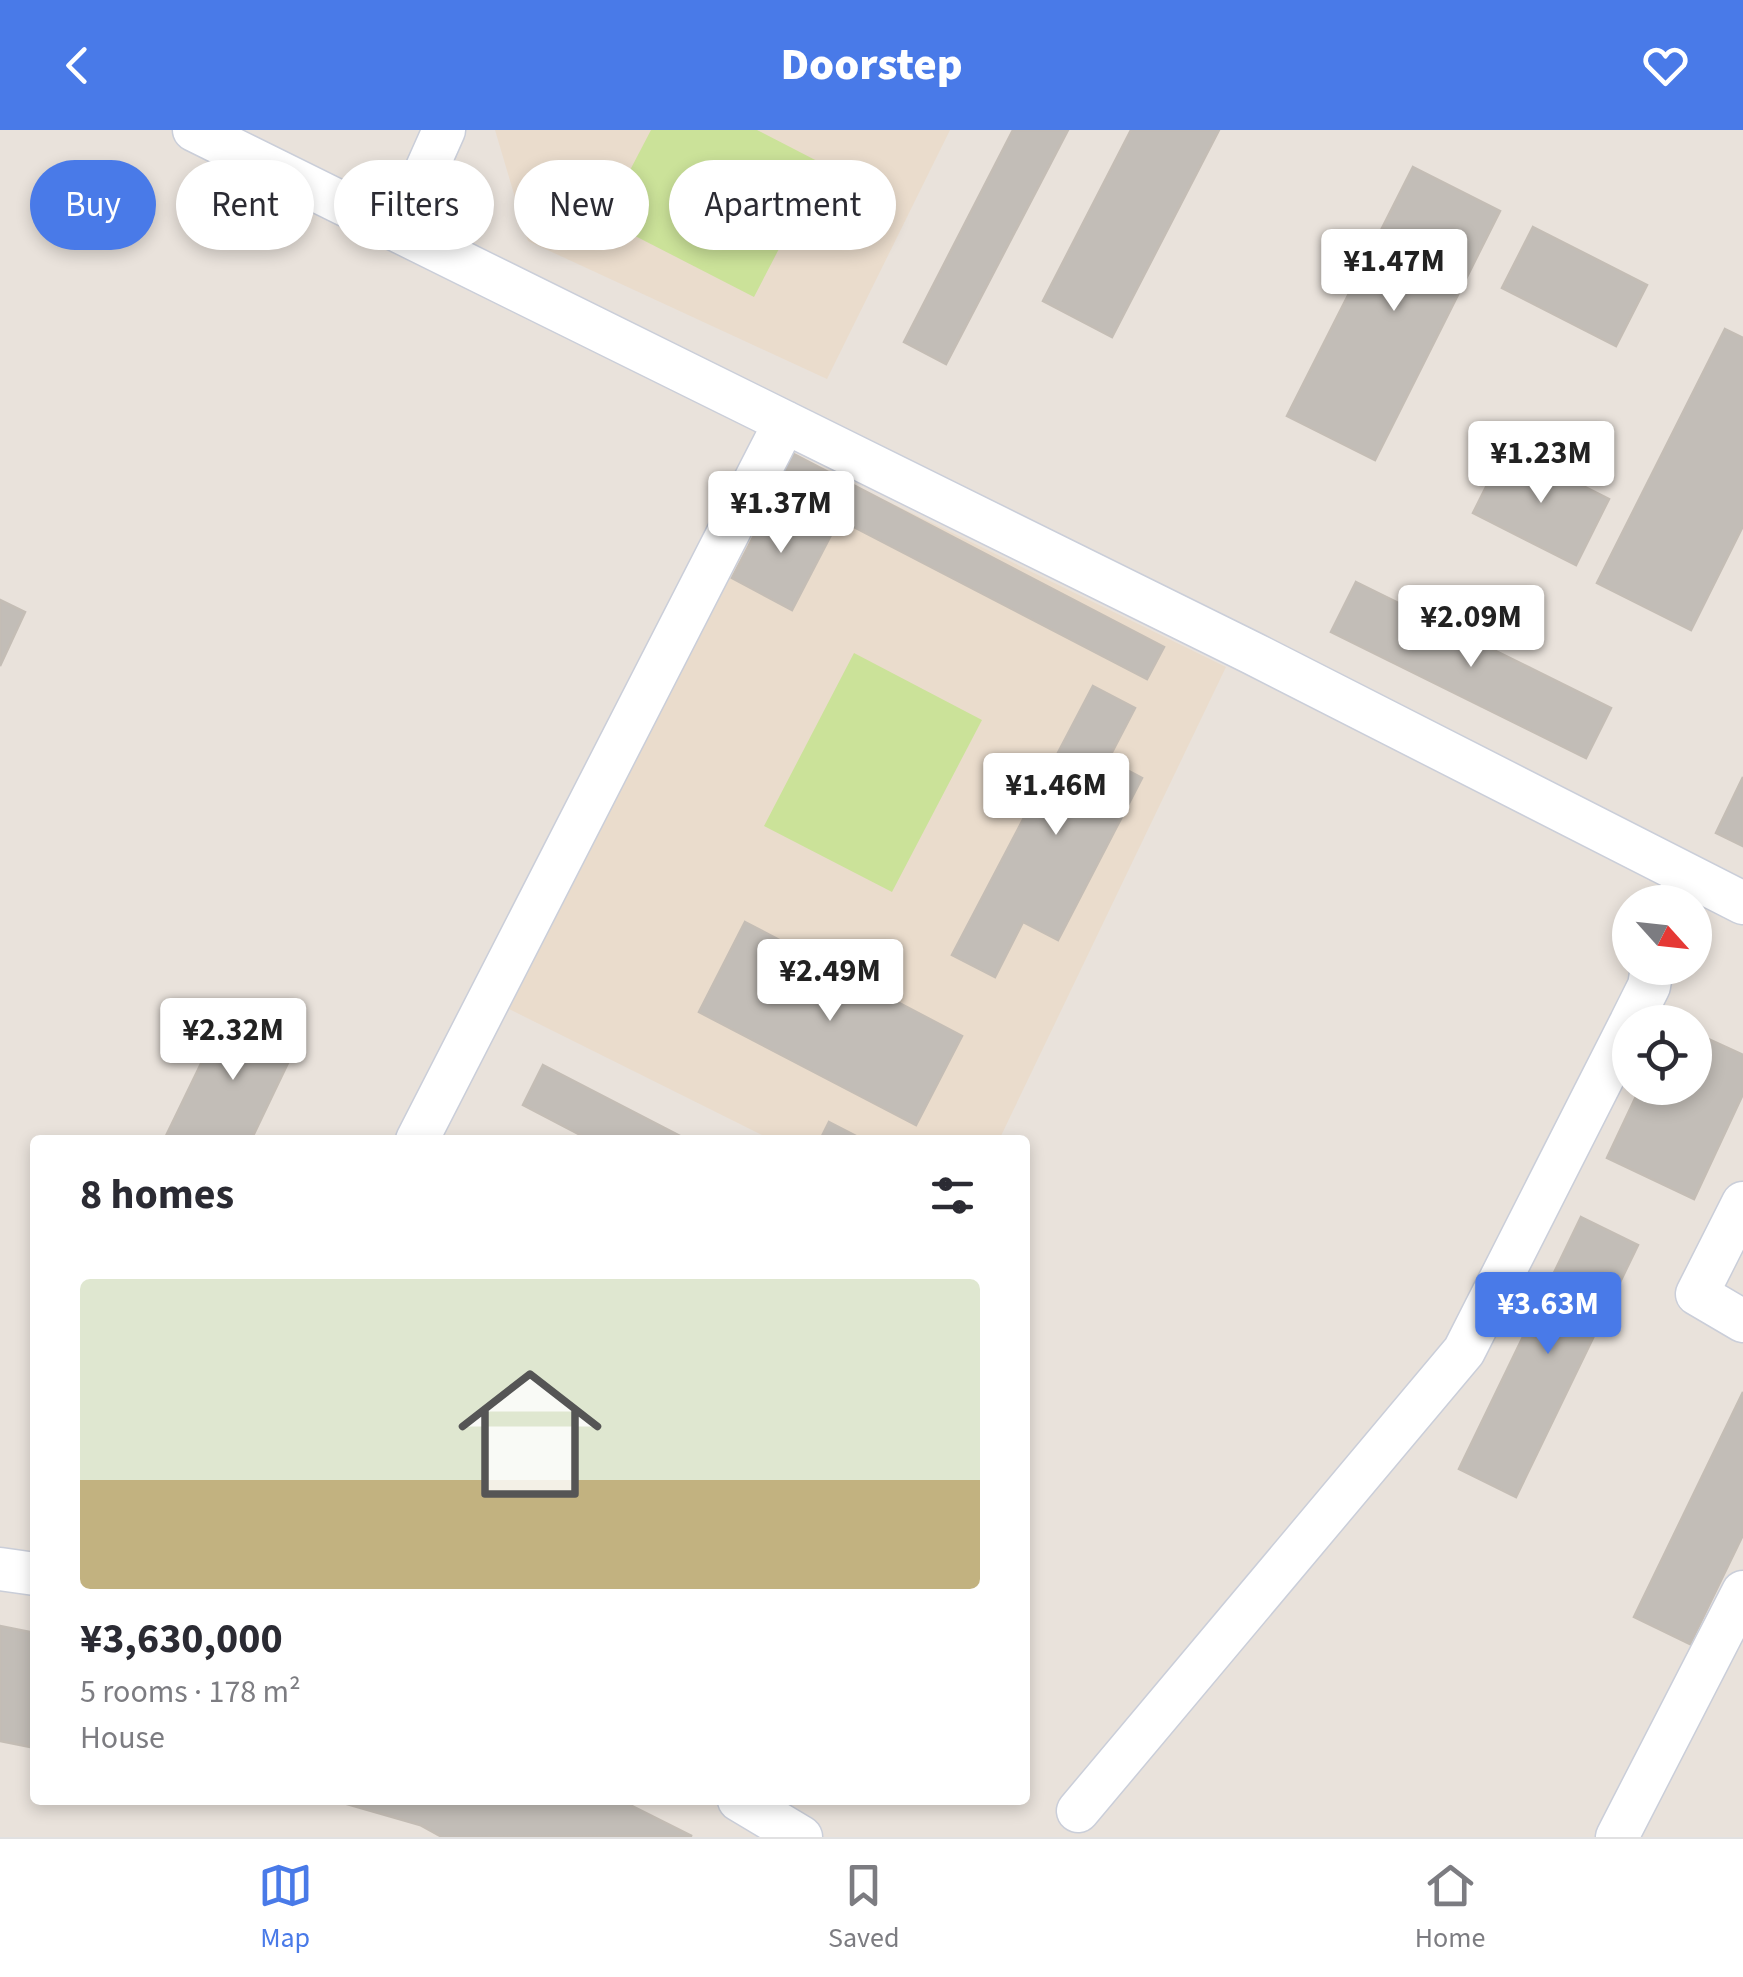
<!DOCTYPE html>
<meta charset="utf-8">
<style>
body{margin:0;font-family:"Source Sans 3",sans-serif;background:#f7f7f7;color:#2b2b33;height:100vh;display:flex;flex-direction:column;font-size:38px;white-space:nowrap}
*{box-sizing:border-box;margin:0}
p{font-size:32px;color:#7c7c81}
.icon{flex:none;width:55px;height:55px;fill:none;stroke:currentColor;stroke-width:2;stroke-linecap:round;stroke-linejoin:round}
.map{position:relative;flex:1;overflow:hidden}
.details{position:absolute;left:30px;top:1005px;width:1000px;height:670px;display:flex;flex-direction:column;background:#fff;border-radius:10px;box-shadow:0 5px 15px #0003}
.details>*{flex:none}
.top-card{position:absolute;left:30px;top:30px;width:1000px;height:90px;display:flex;gap:20px}
.needle{width:65px;rotate:117deg}
.buttons{position:absolute;left:1612px;top:755px;display:grid;gap:20px}
.buttons a{display:grid;place-items:center;width:100px;height:100px;border-radius:50%;background:#fff;box-shadow:0 5px 15px #0003;font-size:50px}
.price{position:absolute;translate:-50% -85px;padding:0 22px;border-radius:10px;background:#fff;color:#222;font-size:32px;line-height:65px;filter:drop-shadow(0 2px 5px #0008)}
.price::after{content:'';position:absolute;left:50%;top:60px;width:30px;height:22px;margin-left:-15px;background:inherit;clip-path:polygon(0 0,100% 0,50% 100%)}
.price.active{background:#497ae8;color:#fff}
ul{padding:0;list-style:none}
li{display:grid;align-content:center;gap:20px;height:530px;padding:0 50px}
li+li{border-top:2px solid #e1e1e2}
li span{display:grid;place-items:center;height:310px;border-radius:10px;color:#555}
li>.icon{margin-inline-start:auto}
span .icon{width:180px;height:180px;fill:#fffc;stroke-width:1}
li b{font-size:42px}
h2{display:flex;justify-content:space-between;align-items:center;height:120px;padding:0 50px;font-size:42px}
.pill{padding:0 35px;border-radius:45px;background:#fff;box-shadow:0 5px 15px #0003;font-size:35px;line-height:90px}
.pill.active{background:#497ae8;color:#fff}
header{display:flex;justify-content:space-between;align-items:center;height:130px;padding:0 50px;background:#497ae8;color:#fff;font-size:45px;font-weight:800}
.tab-bar{display:flex;justify-content:space-around;align-items:center;height:140px;border-top:2px solid #e1e1e2;background:#fff;font-size:28px;color:#7c7c81}
.tab-bar a{display:grid;justify-items:center;gap:5px}
.tab-bar .active{color:#497ae8}
.map>svg:first-child{display:block}
</style>
<header><svg class="icon" aria-label="back" viewBox="0 0 24 24"><path d="M15 5l-7 7 7 7"/></svg>Doorstep<svg class="icon" aria-label="heart" viewBox="0 0 24 24"><path d="M12 20l-8-8c-3-5 5-10 8-4 3-6 11-1 8 4z"/></svg></header>
<div class="map">
<svg width="1743" height="1707" viewBox="0 0 1743 1707">
<rect width="100%" height="100%" fill="#e9e2db"/>
<path fill="#eadccc" d="M 495,0 L 950,0 L 827,249 L 528,111 Z
M 783,320 L 1226,537 L 999,1010 L 772,1010 L 507,878 Z"/>
<path fill="#cbe299" d="M 651,0 L 757,0 L 823,34 L 754,167 L 604,90 Z
M 854,523 L 982,590 L 892,762 L 764,696 Z"/>
<path fill="#c2bdb7" stroke="#c4bdb5" stroke-width="2.5" d="M 1013,0 L 1068,0 L 946,234 L 904,212 Z
M 1131,0 L 1219,0 L 1112,207 L 1043,171 Z
M 1413,37 L 1500,81 L 1375,330 L 1287,286 Z
M 1533,97 L 1647,155 L 1616,216 L 1502,158 Z
M 1725,199 L 1743,208 L 1743,396 L 1691,500 L 1597,453 Z
M 1506,317 L 1609,369 L 1576,435 L 1473,383 Z
M 790,322 L 1164,517 L 1147,549 L 773,355 Z
M 771,373 L 831,405 L 792,480 L 732,448 Z
M 1356,452 L 1611,578 L 1586,628 L 1331,502 Z
M 0,470 L 25,482 L 0,536 Z
M 1093,556 L 1135,578 L 1108,630 L 1142,648 L 1058,810 L 1023,792 L 995,847 L 952,825 Z
M 1743,647 L 1743,716 L 1716,703 Z
M 745,792 L 962,906 L 916,995 L 699,882 Z
M 227,880 L 297,914 L 251,1010 L 164,1010 Z
M 1695,903 L 1743,925 L 1743,964 L 1694,1069 L 1607,1028 L 1640,958 L 1695,958 Z
M 543,935 L 688,1010 L 590,1010 L 523,975 Z
M 829,992 L 864,1010 L 820,1010 Z
M 1581,1087 L 1638,1115 L 1516,1367 L 1459,1339 Z
M 1743,1262 L 1743,1405 L 1690,1514 L 1634,1487 Z
M 0,1496 L 35,1503 L 35,1618 L 0,1611 Z
M 333,1670 L 620,1670 L 692,1706 L 442,1707 L 420,1695 Z"/>
<g fill="none" stroke-linecap="round" stroke-linejoin="round">
<defs>
<path id="minor" d="M 194,0 L 1252,523 L 1743,773
M 399,101 L 444,0
M 1631,892 L 1649,856 L 1652,838
M 417,1010 L 785,292
M 1743,1073 L 1697,1164 L 1743,1191
M 0,1439 L 35,1444
M 739,1670 L 801,1707
M 1078,1681 L 1464,1221 L 1630,894
M 1617,1707 L 1743,1462"/>
</defs>
<use href="#minor" stroke="#caced9" stroke-width="45"/>
<use href="#minor" stroke="#fff" stroke-width="42"/>
</g>
</svg>
<div class="buttons">
<a><svg class="needle" viewBox="-14 -14 28 28"><path d="M0-13l5 13h-10z" fill="#e53935"/><path d="M0 13l5-13h-10z" fill="#7c7c81"/></svg></a>
<a><svg class="icon" aria-label="locate" viewBox="0 0 24 24"><circle cx="12" cy="12" r="6"/><path d="M12 2v4M12 18v4M2 12h4M18 12h4"/></svg></a>
</div>
<b class="price" style="left:1394px;top:184px">¥1.47M</b>
<b class="price" style="left:1541px;top:376px">¥1.23M</b>
<b class="price" style="left:781px;top:426px">¥1.37M</b>
<b class="price" style="left:1471px;top:540px">¥2.09M</b>
<b class="price" style="left:1056px;top:708px">¥1.46M</b>
<b class="price" style="left:830px;top:894px">¥2.49M</b>
<b class="price" style="left:233px;top:953px">¥2.32M</b>
<b class="price active" style="left:1548px;top:1227px">¥3.63M</b>
<div class="top-card">
<a class="pill active">Buy</a>
<a class="pill">Rent</a>
<a class="pill">Filters</a>
<a class="pill">New</a>
<a class="pill">Apartment</a>
</div>
<section class="details">
<h2>8 homes<svg class="icon" aria-label="filters" viewBox="0 0 24 24"><path d="M4 7h16M4 17h16"/><circle cx="9" cy="7" r="2"/><circle cx="15" cy="17" r="2"/></svg></h2>
<ul>
<li><span style="background:linear-gradient(#dfe7d0 65%,#c2b280 0)"><svg class="icon" aria-label="home" viewBox="0 0 24 24"><path d="M3 11l9-7 9 7M6 9v11h12V9"/></svg></span><div><b>¥3,630,000</b><p>5 rooms · 178 m²</p><p>House</p></div></li>
</ul>
</section>
</div>
<nav class="tab-bar">
<a class="active"><svg class="icon" aria-label="map" viewBox="0 0 24 24"><path d="M3 6l6-2 6 2 6-2v14l-6 2-6-2-6 2zM9 4v14M15 6v14"/></svg>Map</a>
<a><svg class="icon" aria-label="saved" viewBox="0 0 24 24"><path d="M7 4h10v16l-5-4-5 4z"/></svg>Saved</a>
<a><svg class="icon" aria-label="home" viewBox="0 0 24 24"><path d="M3 11l9-7 9 7M6 9v11h12V9"/></svg>Home</a>
</nav>
